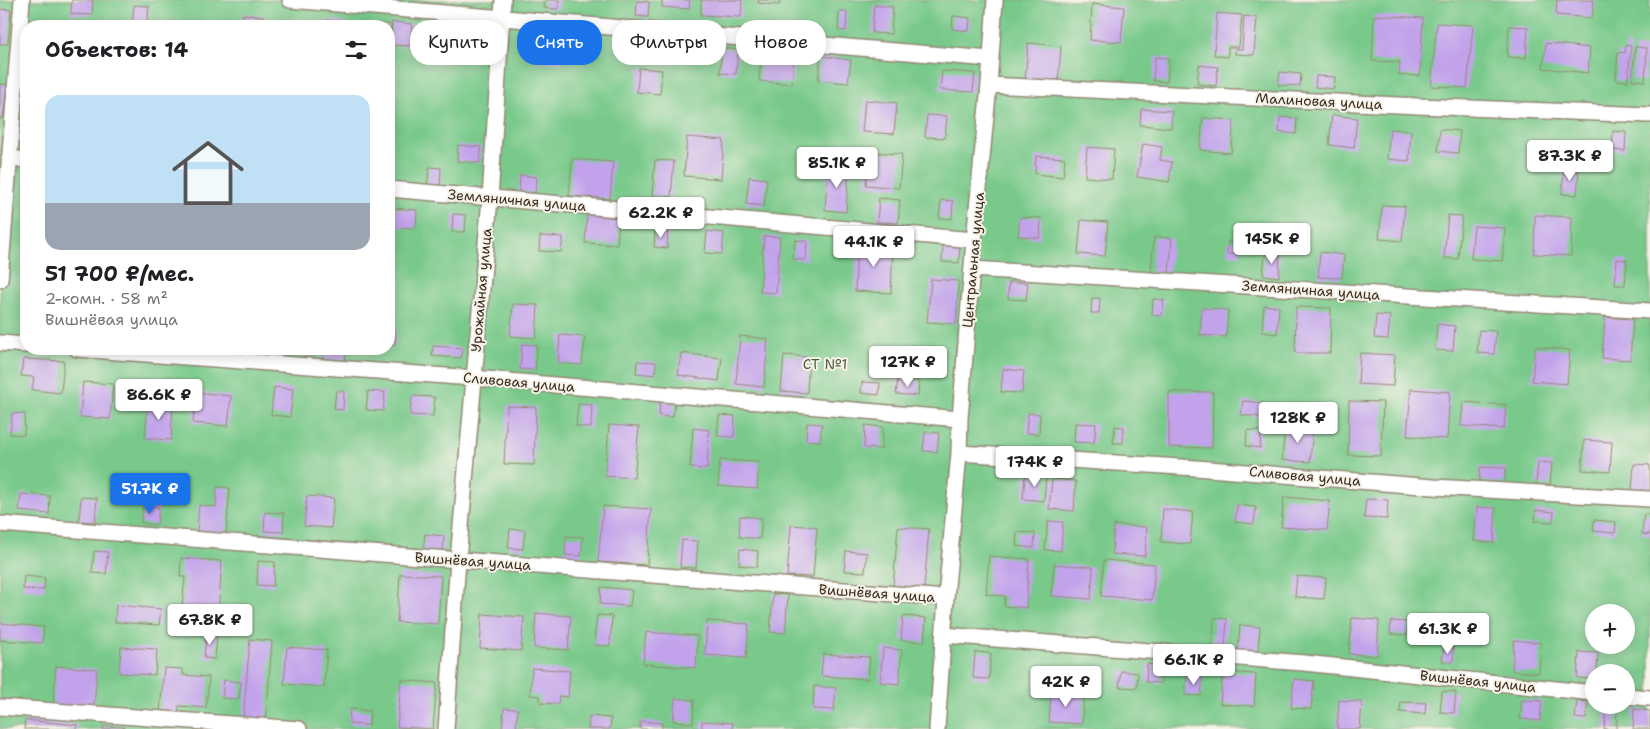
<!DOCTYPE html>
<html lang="ru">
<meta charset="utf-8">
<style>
body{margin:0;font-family:"Shantell Sans",sans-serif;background:#f2f2f2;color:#202124;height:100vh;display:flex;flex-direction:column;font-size:19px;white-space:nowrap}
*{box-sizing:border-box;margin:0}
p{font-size:16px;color:#757577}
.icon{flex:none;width:28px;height:28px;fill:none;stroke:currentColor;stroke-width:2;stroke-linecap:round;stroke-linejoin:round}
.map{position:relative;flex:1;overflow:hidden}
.panel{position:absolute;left:20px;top:20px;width:375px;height:335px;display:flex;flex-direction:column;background:#fff;border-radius:20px;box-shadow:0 2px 12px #0003}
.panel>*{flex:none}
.top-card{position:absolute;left:410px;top:20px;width:475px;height:45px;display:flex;gap:10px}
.fabs{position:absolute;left:1585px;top:604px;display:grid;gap:10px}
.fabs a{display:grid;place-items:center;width:50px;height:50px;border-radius:50%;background:#fff;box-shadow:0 2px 12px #0003;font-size:25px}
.price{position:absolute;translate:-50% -42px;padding:0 11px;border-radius:5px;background:#fff;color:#222;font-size:16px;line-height:32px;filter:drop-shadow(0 1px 2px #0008)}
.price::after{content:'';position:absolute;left:50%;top:30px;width:15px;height:11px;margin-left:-8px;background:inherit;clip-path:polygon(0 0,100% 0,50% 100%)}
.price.current{background:#1a73e8;color:#fff}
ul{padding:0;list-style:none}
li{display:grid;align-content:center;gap:10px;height:265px;padding:0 25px}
li span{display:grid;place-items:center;height:155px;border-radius:15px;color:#555}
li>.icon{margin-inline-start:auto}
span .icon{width:90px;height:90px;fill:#fffc;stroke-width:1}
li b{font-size:21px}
h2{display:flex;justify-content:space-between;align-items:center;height:60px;padding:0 25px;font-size:21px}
.tag{padding:0 18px;border-radius:20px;background:#fff;box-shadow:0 2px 12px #0003;font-size:18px;line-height:45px}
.tag.current{background:#1a73e8;color:#fff}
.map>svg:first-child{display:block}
</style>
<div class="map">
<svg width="1650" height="729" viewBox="0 0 1650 729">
<rect width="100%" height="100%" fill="#f7f3e8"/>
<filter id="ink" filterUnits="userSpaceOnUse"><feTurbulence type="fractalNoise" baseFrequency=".02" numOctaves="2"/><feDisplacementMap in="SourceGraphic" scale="10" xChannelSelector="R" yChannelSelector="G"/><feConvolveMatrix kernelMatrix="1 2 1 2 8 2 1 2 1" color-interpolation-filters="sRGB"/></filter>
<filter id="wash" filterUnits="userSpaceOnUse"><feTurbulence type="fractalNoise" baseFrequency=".0096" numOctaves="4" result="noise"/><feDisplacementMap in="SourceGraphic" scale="20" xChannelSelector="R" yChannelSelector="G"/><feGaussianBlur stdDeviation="1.12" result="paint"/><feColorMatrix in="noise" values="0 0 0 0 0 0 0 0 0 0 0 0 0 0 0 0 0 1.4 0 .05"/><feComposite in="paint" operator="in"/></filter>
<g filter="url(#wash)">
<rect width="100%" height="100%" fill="#eee6ca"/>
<path fill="#78c98a" stroke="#5a7a54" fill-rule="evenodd" d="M 0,0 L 1650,0 L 1650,729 L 0,729 ZM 26,26 L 389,26 L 389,349 L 26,349 ZM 1594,612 L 1626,612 L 1626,645 L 1594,645 ZM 1594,672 L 1626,672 L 1626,705 L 1594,705 Z"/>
<g id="blocks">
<path fill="#c1a2eb" d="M 72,0 L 93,0 L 92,15 L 71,14 Z
M 545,0 L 559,0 L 558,9 L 544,8 Z
M 662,0 L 690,0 L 689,9 L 662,7 Z
M 701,0 L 742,0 L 741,17 L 701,15 Z
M 758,0 L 780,0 L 779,5 L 758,3 Z
M 1557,0 L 1594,0 L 1592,18 L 1556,15 Z
M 637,1 L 649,2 L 648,17 L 636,16 Z
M 1092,4 L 1124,7 L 1121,42 L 1090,40 Z
M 134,5 L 149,6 L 147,26 L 132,25 Z
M 874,5 L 893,7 L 891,34 L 872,33 Z
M 0,9 L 11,10 L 8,44 L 0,44 Z
M 839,11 L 847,11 L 846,31 L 838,30 Z
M 1217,13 L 1242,15 L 1239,47 L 1228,47 L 1228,57 L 1214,55 Z
M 243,14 L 263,16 L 262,26 L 242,26 Z
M 1374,15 L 1423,18 L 1420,76 L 1399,75 L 1400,62 L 1372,61 Z
M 953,16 L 970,18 L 969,31 L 952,29 Z
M 1244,16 L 1257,17 L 1254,55 L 1235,54 L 1235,49 L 1242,49 Z
M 326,20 L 345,22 L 345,26 L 326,26 Z
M 392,22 L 412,24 L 410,46 L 390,45 Z
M 1437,23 L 1473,25 L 1467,88 L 1431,86 Z
M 1509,26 L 1528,27 L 1526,58 L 1507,57 Z
M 465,35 L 479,36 L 477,55 L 463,54 Z
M 539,36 L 564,38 L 562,63 L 537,61 Z
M 1028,43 L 1061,46 L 1058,85 L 1025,82 Z
M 1546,43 L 1590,48 L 1588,73 L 1543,68 Z
M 1626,45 L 1631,46 L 1628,81 L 1616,80 L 1618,52 L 1625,53 Z
M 1635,47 L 1647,48 L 1645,81 L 1632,80 Z
M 722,48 L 738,50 L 736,74 L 720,73 Z
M 821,56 L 851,60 L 848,83 L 818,80 Z
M 1155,57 L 1169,58 L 1167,82 L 1153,81 Z
M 761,58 L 794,60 L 792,84 L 759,81 Z
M 1199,65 L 1218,67 L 1216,86 L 1197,84 Z
M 639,68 L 662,70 L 660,94 L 637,92 Z
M 942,71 L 975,73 L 973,92 L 940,90 Z
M 1280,72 L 1301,74 L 1300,86 L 1278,85 Z
M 1316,76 L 1335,77 L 1334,89 L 1315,87 Z
M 0,84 L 7,85 L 3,119 L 0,119 Z
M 865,100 L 897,103 L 894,134 L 862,132 Z
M 1141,109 L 1172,111 L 1171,128 L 1140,125 Z
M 927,115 L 947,116 L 945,138 L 925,137 Z
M 1332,115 L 1357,118 L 1354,148 L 1329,145 Z
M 1280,117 L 1297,118 L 1296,134 L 1279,132 Z
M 1203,118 L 1234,120 L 1231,153 L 1200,150 Z
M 1390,129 L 1411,131 L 1409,161 L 1387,159 Z
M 1440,129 L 1460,131 L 1458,153 L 1438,151 Z
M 1613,131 L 1626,132 L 1625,151 L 1612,150 Z
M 687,137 L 724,140 L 721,179 L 684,176 Z
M 1143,144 L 1162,147 L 1160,160 L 1172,162 L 1169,182 L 1137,177 Z
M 458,145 L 481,147 L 480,163 L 457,161 Z
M 1087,147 L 1114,149 L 1112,179 L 1085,177 Z
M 869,152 L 902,154 L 899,188 L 866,185 Z
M 1036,156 L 1065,158 L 1063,177 L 1035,174 Z
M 572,159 L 613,162 L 610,199 L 569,196 Z
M 655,160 L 674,161 L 671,197 L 652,196 Z
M 429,167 L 441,168 L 440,189 L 427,188 Z
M 828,167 L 849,168 L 846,212 L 825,210 Z
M 1564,170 L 1579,171 L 1577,195 L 1562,194 Z
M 520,175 L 537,177 L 535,193 L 519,192 Z
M 749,177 L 767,179 L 764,206 L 746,204 Z
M 879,198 L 900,200 L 898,223 L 877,222 Z
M 941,200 L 953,201 L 952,219 L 939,218 Z
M 1382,205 L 1405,206 L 1402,241 L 1379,239 Z
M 393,208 L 417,210 L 416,228 L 391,227 Z
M 453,214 L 466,215 L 465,232 L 452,232 Z
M 587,215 L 619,218 L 617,245 L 585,243 Z
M 1448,215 L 1462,216 L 1458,259 L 1444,258 Z
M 1535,215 L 1572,217 L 1571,256 L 1534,254 Z
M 1020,217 L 1041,218 L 1040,238 L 1018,236 Z
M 1081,220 L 1108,222 L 1105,256 L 1078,254 Z
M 1474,226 L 1505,228 L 1502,261 L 1471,259 Z
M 655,230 L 668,231 L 667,248 L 654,247 Z
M 707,231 L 724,233 L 722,254 L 705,253 Z
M 540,236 L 563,237 L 561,252 L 539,251 Z
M 764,236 L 780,237 L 776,293 L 760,292 Z
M 1154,237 L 1172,238 L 1169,273 L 1151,272 Z
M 795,240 L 807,241 L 806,260 L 793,259 Z
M 1228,241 L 1241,242 L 1240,255 L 1227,254 Z
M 857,243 L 893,244 L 891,293 L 855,291 Z
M 943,245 L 960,247 L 959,263 L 942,262 Z
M 1320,252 L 1344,255 L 1342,278 L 1318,277 Z
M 1265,254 L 1280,255 L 1279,277 L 1263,275 Z
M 1617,259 L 1627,260 L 1625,285 L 1615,285 Z
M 931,279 L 959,281 L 956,324 L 927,322 Z
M 1009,282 L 1028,283 L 1026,300 L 1008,299 Z
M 1092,298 L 1100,298 L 1099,313 L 1091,313 Z
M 1153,299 L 1164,300 L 1162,316 L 1152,315 Z
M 513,304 L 538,305 L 536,338 L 510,336 Z
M 1264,305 L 1279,307 L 1277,334 L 1262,332 Z
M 1296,307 L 1331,308 L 1330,353 L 1295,353 Z
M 1202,308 L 1228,310 L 1226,337 L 1200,335 Z
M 1376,315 L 1390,316 L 1388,339 L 1374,338 Z
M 1605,317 L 1633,319 L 1630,360 L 1602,358 Z
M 1437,324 L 1455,326 L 1453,351 L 1435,350 Z
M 389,329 L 396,329 L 395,345 L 389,345 Z
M 1479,330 L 1496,331 L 1494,354 L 1477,353 Z
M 560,335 L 585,337 L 582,365 L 558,363 Z
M 740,336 L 768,339 L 764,387 L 736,384 Z
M 522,344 L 537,345 L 535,370 L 520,369 Z
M 433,346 L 462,348 L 461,358 L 432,356 Z
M 1535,347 L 1570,350 L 1567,384 L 1532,381 Z
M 270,349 L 292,349 L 291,354 L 270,353 Z
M 324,349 L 346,349 L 345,361 L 323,359 Z
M 681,353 L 722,358 L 719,381 L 678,375 Z
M 1360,353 L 1395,355 L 1393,386 L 1358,384 Z
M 784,355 L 809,357 L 807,393 L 781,391 Z
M 23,359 L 64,361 L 61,393 L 32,390 L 34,377 L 21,376 Z
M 637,361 L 656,362 L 655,375 L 636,373 Z
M 1003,369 L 1024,371 L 1022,393 L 1001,392 Z
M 898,379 L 919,381 L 918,396 L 896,394 Z
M 83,382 L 113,384 L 110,419 L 80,417 Z
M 862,382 L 880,383 L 879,395 L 861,393 Z
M 274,387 L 293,389 L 290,417 L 271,415 Z
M 1411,389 L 1450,392 L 1447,439 L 1407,436 Z
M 336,391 L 344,391 L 343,410 L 334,409 Z
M 368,391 L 385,392 L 383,411 L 366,410 Z
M 196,392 L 231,396 L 228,426 L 193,423 Z
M 1169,392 L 1213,392 L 1212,448 L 1169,447 Z
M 412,396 L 435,397 L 433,416 L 410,415 Z
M 660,400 L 675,402 L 673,417 L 659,416 Z
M 1243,401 L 1264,403 L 1263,417 L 1241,415 Z
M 1349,401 L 1383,402 L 1381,456 L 1348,455 Z
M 148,402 L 173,404 L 171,440 L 145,438 Z
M 1463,402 L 1506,405 L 1504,429 L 1461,426 Z
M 578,404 L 592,405 L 591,428 L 576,426 Z
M 507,406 L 536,407 L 534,465 L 504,464 Z
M 12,413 L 25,414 L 24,435 L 10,434 Z
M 1028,413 L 1040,414 L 1039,434 L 1026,433 Z
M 719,415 L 735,416 L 734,437 L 717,436 Z
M 807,423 L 822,424 L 820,441 L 806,440 Z
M 1075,423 L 1096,424 L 1094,443 L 1074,442 Z
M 609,425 L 639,427 L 634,478 L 605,476 Z
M 865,425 L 883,427 L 881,449 L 864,448 Z
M 1115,426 L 1124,427 L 1123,443 L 1113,443 Z
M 1285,426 L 1313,428 L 1310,462 L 1282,460 Z
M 693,428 L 709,430 L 707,469 L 690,468 Z
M 1247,430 L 1261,431 L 1260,448 L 1246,446 Z
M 925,432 L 939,433 L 937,452 L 923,451 Z
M 1584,440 L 1612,442 L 1610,472 L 1582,470 Z
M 720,460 L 759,462 L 757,489 L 718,486 Z
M 1538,462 L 1552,463 L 1550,485 L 1536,484 Z
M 1634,464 L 1650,465 L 1650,492 L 1632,490 Z
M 1480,467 L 1506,468 L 1504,483 L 1479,481 Z
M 1025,476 L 1046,477 L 1044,501 L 1023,499 Z
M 1052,479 L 1076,481 L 1074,511 L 1049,509 Z
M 217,487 L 230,488 L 226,535 L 197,532 L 199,505 L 216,507 Z
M 21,494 L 50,496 L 49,514 L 19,511 Z
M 307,496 L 334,498 L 331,528 L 304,526 Z
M 81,497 L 97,498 L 95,522 L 79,521 Z
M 1284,497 L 1330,501 L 1327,530 L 1281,527 Z
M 1366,499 L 1388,500 L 1387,519 L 1364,518 Z
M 1237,505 L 1256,507 L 1254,524 L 1235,522 Z
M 143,506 L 159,507 L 157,525 L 141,523 Z
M 603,506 L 651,509 L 647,565 L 598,562 Z
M 1477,507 L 1496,508 L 1494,543 L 1474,541 Z
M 1163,509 L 1193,512 L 1190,544 L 1161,542 Z
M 1536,510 L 1554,512 L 1553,522 L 1535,521 Z
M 265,512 L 284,513 L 283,532 L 264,531 Z
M 1644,514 L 1650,515 L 1650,535 L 1642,534 Z
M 740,516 L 762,518 L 760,539 L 739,537 Z
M 1594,520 L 1616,522 L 1615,533 L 1593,531 Z
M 1048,521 L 1063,522 L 1061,551 L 1045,550 Z
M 791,525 L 817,527 L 813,577 L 787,576 Z
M 1114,525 L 1147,527 L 1145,556 L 1112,554 Z
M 898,527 L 929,529 L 924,588 L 893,586 Z
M 510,529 L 525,530 L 523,549 L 508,548 Z
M 1017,532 L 1035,533 L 1034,548 L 1016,546 Z
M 425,534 L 444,536 L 443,552 L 423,551 Z
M 566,536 L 583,537 L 581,556 L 565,555 Z
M 682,540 L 698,541 L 696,568 L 680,567 Z
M 740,549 L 758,551 L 757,567 L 739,565 Z
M 94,551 L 108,552 L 106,574 L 92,573 Z
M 846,551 L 867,553 L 865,572 L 844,571 Z
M 989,556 L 1029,559 L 1026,608 L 1004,606 L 1005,596 L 986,594 Z
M 181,558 L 222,561 L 217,627 L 176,624 L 177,607 L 182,607 L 185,577 L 180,577 Z
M 1104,560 L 1155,564 L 1152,600 L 1101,596 Z
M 258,561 L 275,562 L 273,586 L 257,585 Z
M 1054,564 L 1093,567 L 1091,599 L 1051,596 Z
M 400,574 L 441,576 L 438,624 L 397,622 Z
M 24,576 L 45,578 L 44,590 L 23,589 Z
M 1297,576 L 1326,578 L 1324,599 L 1295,597 Z
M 601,587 L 632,590 L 630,606 L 600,604 Z
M 773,594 L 788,595 L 785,633 L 770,632 Z
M 116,605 L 161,609 L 159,625 L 115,622 Z
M 536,613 L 571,616 L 568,650 L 534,648 Z
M 482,614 L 524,617 L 521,651 L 480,648 Z
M 597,615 L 612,616 L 610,646 L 594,645 Z
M 903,616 L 926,618 L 924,642 L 901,640 Z
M 1214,618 L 1227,619 L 1225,648 L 1212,647 Z
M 1352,618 L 1379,620 L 1377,656 L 1349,654 Z
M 707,621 L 749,624 L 746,658 L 705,655 Z
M 1391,621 L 1408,622 L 1407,635 L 1390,634 Z
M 0,623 L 44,627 L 42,643 L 0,640 Z
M 1240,625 L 1260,627 L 1258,652 L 1238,651 Z
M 646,632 L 698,636 L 696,668 L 643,664 Z
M 206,634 L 217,635 L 215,659 L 204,658 Z
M 250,639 L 272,641 L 266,722 L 243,720 Z
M 1514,640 L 1541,643 L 1539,673 L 1512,671 Z
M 121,647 L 157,649 L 155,675 L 119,673 Z
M 287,647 L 327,650 L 324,687 L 284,684 Z
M 1444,647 L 1454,648 L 1453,662 L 1442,661 Z
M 883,648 L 902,650 L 899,684 L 880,682 Z
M 975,652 L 991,653 L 989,679 L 973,678 Z
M 1579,652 L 1598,653 L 1597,672 L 1594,672 L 1594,679 L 1577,678 Z
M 823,654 L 870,657 L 868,679 L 821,676 Z
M 1147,664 L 1162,666 L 1161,683 L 1146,682 Z
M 56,666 L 97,669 L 94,708 L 53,705 Z
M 164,668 L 183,669 L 183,675 L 209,677 L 206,708 L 179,706 L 178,714 L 160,712 Z
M 532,668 L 570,671 L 568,697 L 559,696 L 558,704 L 540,703 L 540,696 L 530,695 Z
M 1121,671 L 1138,673 L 1137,688 L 1119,687 Z
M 1223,672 L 1256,674 L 1254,706 L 1220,704 Z
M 1187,675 L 1203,676 L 1201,696 L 1185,695 Z
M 1294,679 L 1314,681 L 1311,709 L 1291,708 Z
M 224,680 L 241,682 L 239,699 L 222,698 Z
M 401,680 L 437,683 L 433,729 L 397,727 Z
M 814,686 L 836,688 L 834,710 L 813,709 Z
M 1051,691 L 1084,694 L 1082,724 L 1049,722 Z
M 1442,691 L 1456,692 L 1454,713 L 1440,712 Z
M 675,698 L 694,700 L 693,723 L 673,721 Z
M 1339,700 L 1362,702 L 1360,729 L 1337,729 Z
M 1522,700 L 1542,701 L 1540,721 L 1520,719 Z
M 1577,701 L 1588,702 L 1586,719 L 1575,718 Z
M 1401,702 L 1426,703 L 1425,714 L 1400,712 Z
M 504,708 L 518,709 L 516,729 L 502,729 Z
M 350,709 L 370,711 L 369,725 L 349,724 Z
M 1606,709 L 1617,710 L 1616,729 L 1604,729 Z
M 1634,709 L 1650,711 L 1650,729 L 1633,729 Z
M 589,716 L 611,718 L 610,729 L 588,729 Z
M 25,720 L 78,725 L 77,729 L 24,729 Z
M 640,721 L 662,723 L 662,729 L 640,729 Z
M 702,721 L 733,723 L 732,729 L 702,729 Z
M 103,726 L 124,727 L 123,729 L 102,729 Z"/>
</g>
</g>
<g filter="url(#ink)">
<use href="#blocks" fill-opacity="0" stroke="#948874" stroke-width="1"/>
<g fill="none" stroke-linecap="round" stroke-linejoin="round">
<defs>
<path id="minor" d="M 290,0 L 990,59
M 989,85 L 1418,106 L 1650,115
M 9,158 L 26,160
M 389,189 L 974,240
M 972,269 L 1650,311
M 0,280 L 22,0
M 0,343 L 26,345
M 77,349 L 473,378 L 960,419
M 959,453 L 1196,468 L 1434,487 L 1650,499
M 0,524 L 946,598
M 944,635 L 1304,663 L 1594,693
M 1626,696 L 1650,698
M 0,707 L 299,729
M 446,729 L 458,560 L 490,198 L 503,0
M 937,729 L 946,598 L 959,453 L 960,419 L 974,240 L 989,85 L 995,0"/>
</defs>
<use href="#minor" stroke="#948874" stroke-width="18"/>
<use href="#minor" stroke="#fff" stroke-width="15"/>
</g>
</g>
<g text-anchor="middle" stroke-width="4" stroke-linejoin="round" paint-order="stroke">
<g font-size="14" fill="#3b2a1e" stroke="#f7f3e8">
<text transform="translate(1319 101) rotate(3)" y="5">Малиновая улица</text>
<text transform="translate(517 200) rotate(5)" y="5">Земляничная улица</text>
<text transform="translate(973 260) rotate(-85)" y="5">Центральная улица</text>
<text transform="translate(481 290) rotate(-85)" y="5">Урожайная улица</text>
<text transform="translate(1311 290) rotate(4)" y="5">Земляничная улица</text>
<text transform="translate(519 382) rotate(5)" y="5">Сливовая улица</text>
<text transform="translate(1305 476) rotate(5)" y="5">Сливовая улица</text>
<text transform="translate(473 561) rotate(4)" y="5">Вишнёвая улица</text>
<text transform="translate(877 593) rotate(4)" y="5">Вишнёвая улица</text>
<text transform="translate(1478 681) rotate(6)" y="5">Вишнёвая улица</text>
</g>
<g font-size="14" fill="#4d5a3e" stroke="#f7f3e8">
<text x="825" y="369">СТ №1</text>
</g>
</g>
</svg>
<div class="fabs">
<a>+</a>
<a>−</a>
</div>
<b class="price" style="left:1570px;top:182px">87.3K ₽</b>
<b class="price" style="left:837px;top:189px">85.1K ₽</b>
<b class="price" style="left:661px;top:239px">62.2K ₽</b>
<b class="price" style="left:1272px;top:265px">145K ₽</b>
<b class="price" style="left:874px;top:268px">44.1K ₽</b>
<b class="price" style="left:908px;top:388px">127K ₽</b>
<b class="price" style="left:159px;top:421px">86.6K ₽</b>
<b class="price" style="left:1298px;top:444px">128K ₽</b>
<b class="price" style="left:1035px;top:488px">174K ₽</b>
<b class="price current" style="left:150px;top:515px">51.7K ₽</b>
<b class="price" style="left:210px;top:646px">67.8K ₽</b>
<b class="price" style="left:1448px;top:655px">61.3K ₽</b>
<b class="price" style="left:1194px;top:686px">66.1K ₽</b>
<b class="price" style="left:1066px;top:708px">42K ₽</b>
<div class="top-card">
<a class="tag">Купить</a>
<a class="tag current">Снять</a>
<a class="tag">Фильтры</a>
<a class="tag">Новое</a>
</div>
<section class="panel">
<h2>Объектов: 14<svg class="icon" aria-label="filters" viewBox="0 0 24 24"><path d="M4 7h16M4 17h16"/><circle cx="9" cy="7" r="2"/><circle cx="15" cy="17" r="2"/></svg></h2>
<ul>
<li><span style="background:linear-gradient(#bfe0f5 70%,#9aa5b1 0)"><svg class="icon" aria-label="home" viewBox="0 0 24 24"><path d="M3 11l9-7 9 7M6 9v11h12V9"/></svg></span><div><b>51 700 ₽/мес.</b><p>2-комн. · 58 m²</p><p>Вишнёвая улица</p></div></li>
</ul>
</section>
</div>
